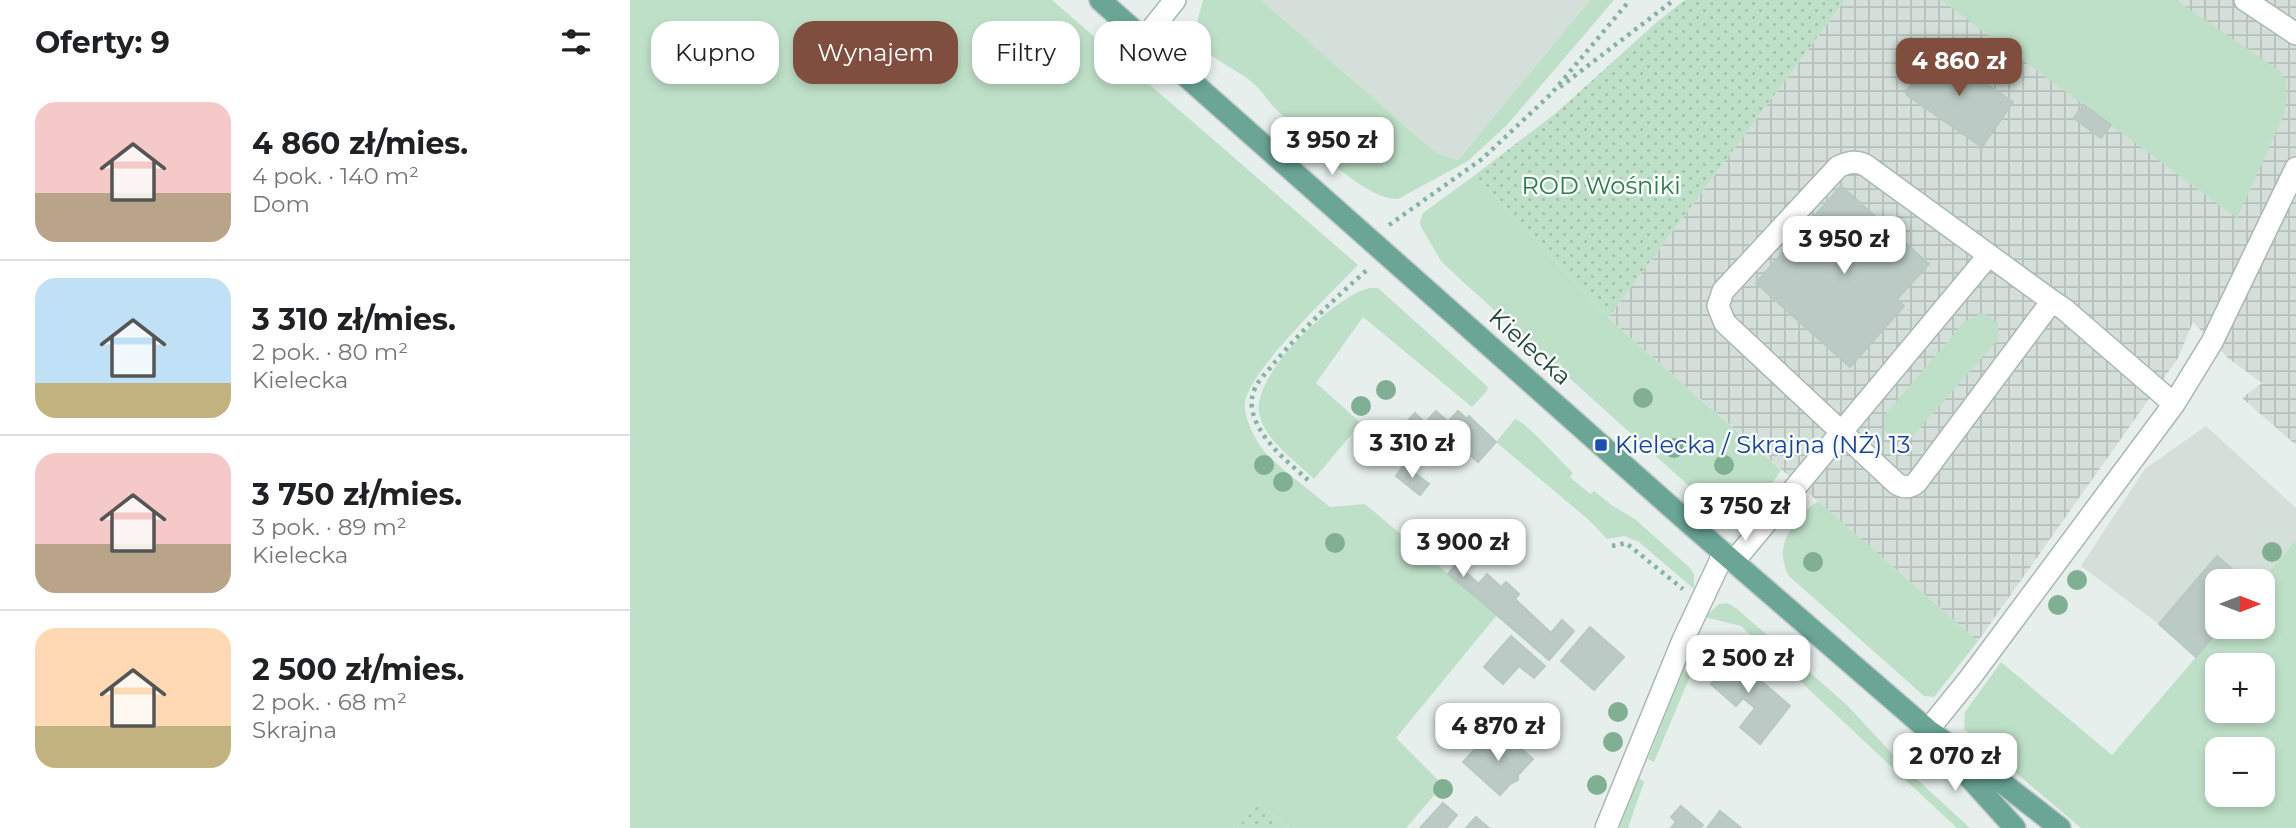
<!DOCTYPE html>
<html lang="pl">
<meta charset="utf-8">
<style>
body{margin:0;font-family:Montserrat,sans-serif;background:#f6f6f6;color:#202124;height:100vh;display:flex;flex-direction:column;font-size:26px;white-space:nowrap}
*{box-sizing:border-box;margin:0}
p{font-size:23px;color:#757577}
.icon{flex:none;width:38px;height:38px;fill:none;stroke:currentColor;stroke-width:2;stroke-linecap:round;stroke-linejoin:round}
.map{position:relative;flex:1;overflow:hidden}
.panel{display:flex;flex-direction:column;background:#fff;width:630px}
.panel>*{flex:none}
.guide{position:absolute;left:21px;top:21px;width:665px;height:63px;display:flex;gap:14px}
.needle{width:46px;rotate:90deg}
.controls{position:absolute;left:1575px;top:569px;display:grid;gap:14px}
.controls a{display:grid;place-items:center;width:70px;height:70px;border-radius:14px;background:#fff;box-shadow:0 4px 10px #0003;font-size:35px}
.price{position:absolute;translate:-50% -60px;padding:0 16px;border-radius:14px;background:#fff;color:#222;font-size:23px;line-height:46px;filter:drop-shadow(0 2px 4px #0008)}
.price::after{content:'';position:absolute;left:50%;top:42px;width:21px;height:16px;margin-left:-10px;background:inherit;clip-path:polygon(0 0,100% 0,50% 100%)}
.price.active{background:#7f4e3f;color:#fff}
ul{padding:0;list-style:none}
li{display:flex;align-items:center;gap:21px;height:175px;padding:0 35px}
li+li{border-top:2px solid #e0e0e0}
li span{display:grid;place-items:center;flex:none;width:196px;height:140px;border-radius:21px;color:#555}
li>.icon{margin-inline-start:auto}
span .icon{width:84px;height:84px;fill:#fffc;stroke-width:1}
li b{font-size:30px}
h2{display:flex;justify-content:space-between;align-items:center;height:84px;padding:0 35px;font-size:30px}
.tag{padding:0 24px;border-radius:21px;background:#fff;box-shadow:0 4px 10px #0003;font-size:24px;line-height:63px}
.tag.active{background:#7f4e3f;color:#fff}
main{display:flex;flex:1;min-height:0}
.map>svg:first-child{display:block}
</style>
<main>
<section class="panel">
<h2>Oferty: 9<svg class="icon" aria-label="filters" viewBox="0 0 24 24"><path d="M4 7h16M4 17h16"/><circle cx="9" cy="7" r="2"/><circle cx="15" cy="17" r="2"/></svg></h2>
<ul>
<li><span style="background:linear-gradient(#f6c9c9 65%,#b9a48a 0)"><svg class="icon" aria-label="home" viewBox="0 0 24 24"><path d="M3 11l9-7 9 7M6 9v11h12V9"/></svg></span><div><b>4 860 zł/mies.</b><p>4 pok. · 140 m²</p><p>Dom</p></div></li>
<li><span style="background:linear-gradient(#bfe0f5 75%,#c2b280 0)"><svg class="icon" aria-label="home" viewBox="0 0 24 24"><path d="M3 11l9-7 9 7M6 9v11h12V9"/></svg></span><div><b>3 310 zł/mies.</b><p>2 pok. · 80 m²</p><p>Kielecka</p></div></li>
<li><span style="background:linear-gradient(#f6c9c9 65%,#b9a48a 0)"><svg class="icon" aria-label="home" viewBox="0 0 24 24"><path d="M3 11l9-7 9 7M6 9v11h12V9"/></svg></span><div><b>3 750 zł/mies.</b><p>3 pok. · 89 m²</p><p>Kielecka</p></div></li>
<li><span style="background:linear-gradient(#ffd9b3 70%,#c2b280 0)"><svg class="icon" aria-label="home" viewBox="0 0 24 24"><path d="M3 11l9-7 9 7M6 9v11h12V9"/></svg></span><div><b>2 500 zł/mies.</b><p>2 pok. · 68 m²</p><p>Skrajna</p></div></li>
</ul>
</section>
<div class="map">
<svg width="1666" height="828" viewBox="0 0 1666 828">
<defs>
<pattern id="industrial-grid" width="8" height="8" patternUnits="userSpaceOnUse" patternTransform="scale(1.75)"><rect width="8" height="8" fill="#d4dfda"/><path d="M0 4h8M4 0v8" fill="none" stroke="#b6c1bc"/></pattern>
<pattern id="park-dots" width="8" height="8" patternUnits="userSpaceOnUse" patternTransform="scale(1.75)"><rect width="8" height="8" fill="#bfe0c8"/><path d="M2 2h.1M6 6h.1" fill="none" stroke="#a4c1ad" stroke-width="1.8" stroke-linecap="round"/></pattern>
</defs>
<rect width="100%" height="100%" fill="#e6efeb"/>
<path fill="#d4dfda" d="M 631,0 L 960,0 L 828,160 L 806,153 Z
M 1576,426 L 1666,508 L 1666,540 L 1631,581 L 1587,581 L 1587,626 L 1592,627 L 1566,657 L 1529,624 L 1451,566 L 1515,469 Z"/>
<path fill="url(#industrial-grid)" d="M 1215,0 L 1666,0 L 1666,445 L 1612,398 L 1632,383 L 1599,359 L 1563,322 L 1548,358 L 1348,641 L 978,318 Z"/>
<path fill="#bfe0c8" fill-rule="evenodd" d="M 0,0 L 422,0 L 728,265 C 703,291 619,371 615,402 C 613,416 625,440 634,451 C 650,469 681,491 700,507 L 735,504 L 867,615 L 766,738 L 813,785 L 776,828 L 659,828 L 629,804 L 607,828 L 0,828 Z
M 573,0 L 631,0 L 806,153 L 828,160 L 960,0 L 984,0 L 877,125 L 838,161 L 768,199 C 732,200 667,131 642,105 C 636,98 631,90 624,84 C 610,70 578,59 569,42 C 563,29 570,13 573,0 Z
M 1311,0 L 1546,0 L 1650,71 L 1656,81 L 1657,96 L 1654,115 L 1607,218 Z
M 845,175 L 978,318 L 1151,470 C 1137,493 1110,525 1081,506 L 831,280 L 811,261 L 791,227 L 790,222 L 793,213 Z
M 739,288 L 748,288 L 858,387 L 856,392 L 842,407 L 733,317 L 686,383 L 731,423 L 684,479 C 666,461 634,440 629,413 C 622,374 704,297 739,288 Z
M 1350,314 L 1357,315 L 1368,324 L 1368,340 L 1281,438 L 1273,441 L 1258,436 L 1254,429 L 1254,416 L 1335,321 Z
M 885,419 C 895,421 932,463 943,473 L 940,477 L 960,494 L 964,491 L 980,504 L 1006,520 L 1060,568 L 1064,574 L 1064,589 L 1009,542 L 994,536 L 977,539 L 960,521 L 866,442 Z
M 1188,501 L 1348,641 L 1304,697 L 1294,696 L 1159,576 C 1142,546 1164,518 1188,501 Z
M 1666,540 L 1666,828 L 1451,828 L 1334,729 L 1335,712 L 1371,662 L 1482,755 L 1592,627 L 1633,626 L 1631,581 ZM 1587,665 L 1633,665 L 1633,710 L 1587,710 ZM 1587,749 L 1633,749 L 1633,794 L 1587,794 Z
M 1097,603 L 1106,608 L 1217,705 L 1279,772 L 1340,828 L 1327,828 L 1111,626 L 1075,617 L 1089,604 Z
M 1053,670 L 1061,674 L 1024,762 L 1018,759 Z
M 1009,778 L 1014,782 L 998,828 L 989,828 Z"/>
<path fill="url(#park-dots)" d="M 1055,0 L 1215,0 L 978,318 L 845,175 L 926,113 L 1028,21 Z
M 629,804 L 659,828 L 607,828 Z"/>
<path fill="#bbcac4" stroke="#b8c9c2" stroke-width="2" d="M 1307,50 L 1383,102 L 1352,147 L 1277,95 L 1276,92 Z
M 1454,105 L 1481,125 L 1471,138 L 1444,118 Z
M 1211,186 L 1299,264 L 1267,299 L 1274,306 L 1220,367 L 1126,283 Z
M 806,411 L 818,422 L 828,411 L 837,419 L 839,416 L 866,442 L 848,462 L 832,448 L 819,463 L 790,438 L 772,458 L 757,444 L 785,413 L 795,423 Z
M 774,465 L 799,484 L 790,495 L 766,476 Z
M 1587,556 L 1616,581 L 1587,581 L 1587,626 L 1592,626 L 1566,657 L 1529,624 Z
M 826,564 L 849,584 L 841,593 L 818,574 Z
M 857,574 L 871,587 L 876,582 L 889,594 L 885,599 L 921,633 L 932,620 L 944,631 L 919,660 L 841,593 Z
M 960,627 L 994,657 L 964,690 L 931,661 Z
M 881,636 L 915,666 L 904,678 L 889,666 L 873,684 L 854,667 Z
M 1093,648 L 1160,706 L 1130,744 L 1110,727 L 1125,708 L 1113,698 L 1106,706 L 1081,684 L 1087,676 L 1076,666 Z
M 861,732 L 876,746 L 881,740 L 903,759 L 888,775 L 888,780 L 880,784 L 870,795 L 833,762 Z
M 813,803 L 827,815 L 816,828 L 790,828 Z
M 1051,806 L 1073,825 L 1070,828 L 1041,828 L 1046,822 L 1041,817 Z
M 1090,811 L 1111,828 L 1077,828 Z
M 846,817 L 859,828 L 836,828 Z"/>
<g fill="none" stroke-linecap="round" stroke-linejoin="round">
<defs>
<path id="minor" d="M 1615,0 L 1666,34
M 514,39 L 545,0
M 1422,301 L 1287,482 C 1281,488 1275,488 1267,484 L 1095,323 L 1088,306 L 1093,291 L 1208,167 C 1218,162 1229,160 1238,167 L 1422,301 L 1434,309 L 1544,404
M 1104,561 L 1359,255
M 1298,730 L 1340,678 L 1544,404 L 1582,342 L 1666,168
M 976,828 L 1053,640 L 1094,553"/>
<path id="major" d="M 470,0 L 1059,523 L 1298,730 L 1357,771 L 1430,828
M 1320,756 L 1385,828"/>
</defs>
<use href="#minor" stroke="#a8b8b2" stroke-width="24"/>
<use href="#major" stroke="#c2cac8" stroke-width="24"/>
<path stroke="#86b3a5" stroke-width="4.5" stroke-dasharray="3.5 5" stroke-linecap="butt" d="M 930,87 L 1044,0
M 759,225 L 852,159 L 921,94 L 1000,0
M 678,480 C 657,461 628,439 622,409 C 621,401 622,395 625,388 C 629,379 639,370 645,362 C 673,329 704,299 737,270
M 982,546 L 996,543 L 1053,589"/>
<use href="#minor" stroke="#fff" stroke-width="21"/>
<use href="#major" stroke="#6aa596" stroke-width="21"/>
</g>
<g fill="#80af93">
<circle cx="756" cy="390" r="10"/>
<circle cx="1013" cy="398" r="10"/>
<circle cx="731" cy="406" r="10"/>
<circle cx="1044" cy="448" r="10"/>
<circle cx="634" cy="465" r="10"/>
<circle cx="1094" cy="465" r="10"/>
<circle cx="653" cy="482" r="10"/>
<circle cx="705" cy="543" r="10"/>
<circle cx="1642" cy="552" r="10"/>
<circle cx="1183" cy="562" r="10"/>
<circle cx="1447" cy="580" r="10"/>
<circle cx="1428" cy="605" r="10"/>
<circle cx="988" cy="712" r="10"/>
<circle cx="884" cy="718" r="10"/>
<circle cx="983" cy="742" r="10"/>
<circle cx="967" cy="785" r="10"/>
<circle cx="813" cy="789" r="10"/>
</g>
<rect fill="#1a4fb4" stroke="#f7fbf9" stroke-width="2.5" x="964" y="438" width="14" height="14" rx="3.5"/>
<g text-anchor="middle" stroke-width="5" stroke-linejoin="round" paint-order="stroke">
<g font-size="24" fill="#2d7a4b" stroke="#f7fbf9">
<text x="971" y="194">ROD Wośniki</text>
</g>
<g font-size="24" fill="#24423a" stroke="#f7fbf9">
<text transform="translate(900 347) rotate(42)" y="8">Kielecka</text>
</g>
<g font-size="24" fill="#164399" stroke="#f7fbf9" text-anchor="start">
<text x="985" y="453">Kielecka / Skrajna (NŻ) 13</text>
</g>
</g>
</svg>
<div class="controls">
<a><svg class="needle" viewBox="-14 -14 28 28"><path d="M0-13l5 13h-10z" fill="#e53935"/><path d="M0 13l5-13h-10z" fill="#757577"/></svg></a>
<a>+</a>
<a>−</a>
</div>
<b class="price active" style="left:1329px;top:98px">4 860 zł</b>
<b class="price" style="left:702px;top:177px">3 950 zł</b>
<b class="price" style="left:1214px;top:276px">3 950 zł</b>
<b class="price" style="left:782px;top:480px">3 310 zł</b>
<b class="price" style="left:1115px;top:543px">3 750 zł</b>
<b class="price" style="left:833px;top:579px">3 900 zł</b>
<b class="price" style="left:1118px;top:695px">2 500 zł</b>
<b class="price" style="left:868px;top:763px">4 870 zł</b>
<b class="price" style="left:1325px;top:793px">2 070 zł</b>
<div class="guide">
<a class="tag">Kupno</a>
<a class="tag active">Wynajem</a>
<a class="tag">Filtry</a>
<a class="tag">Nowe</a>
</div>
</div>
</main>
